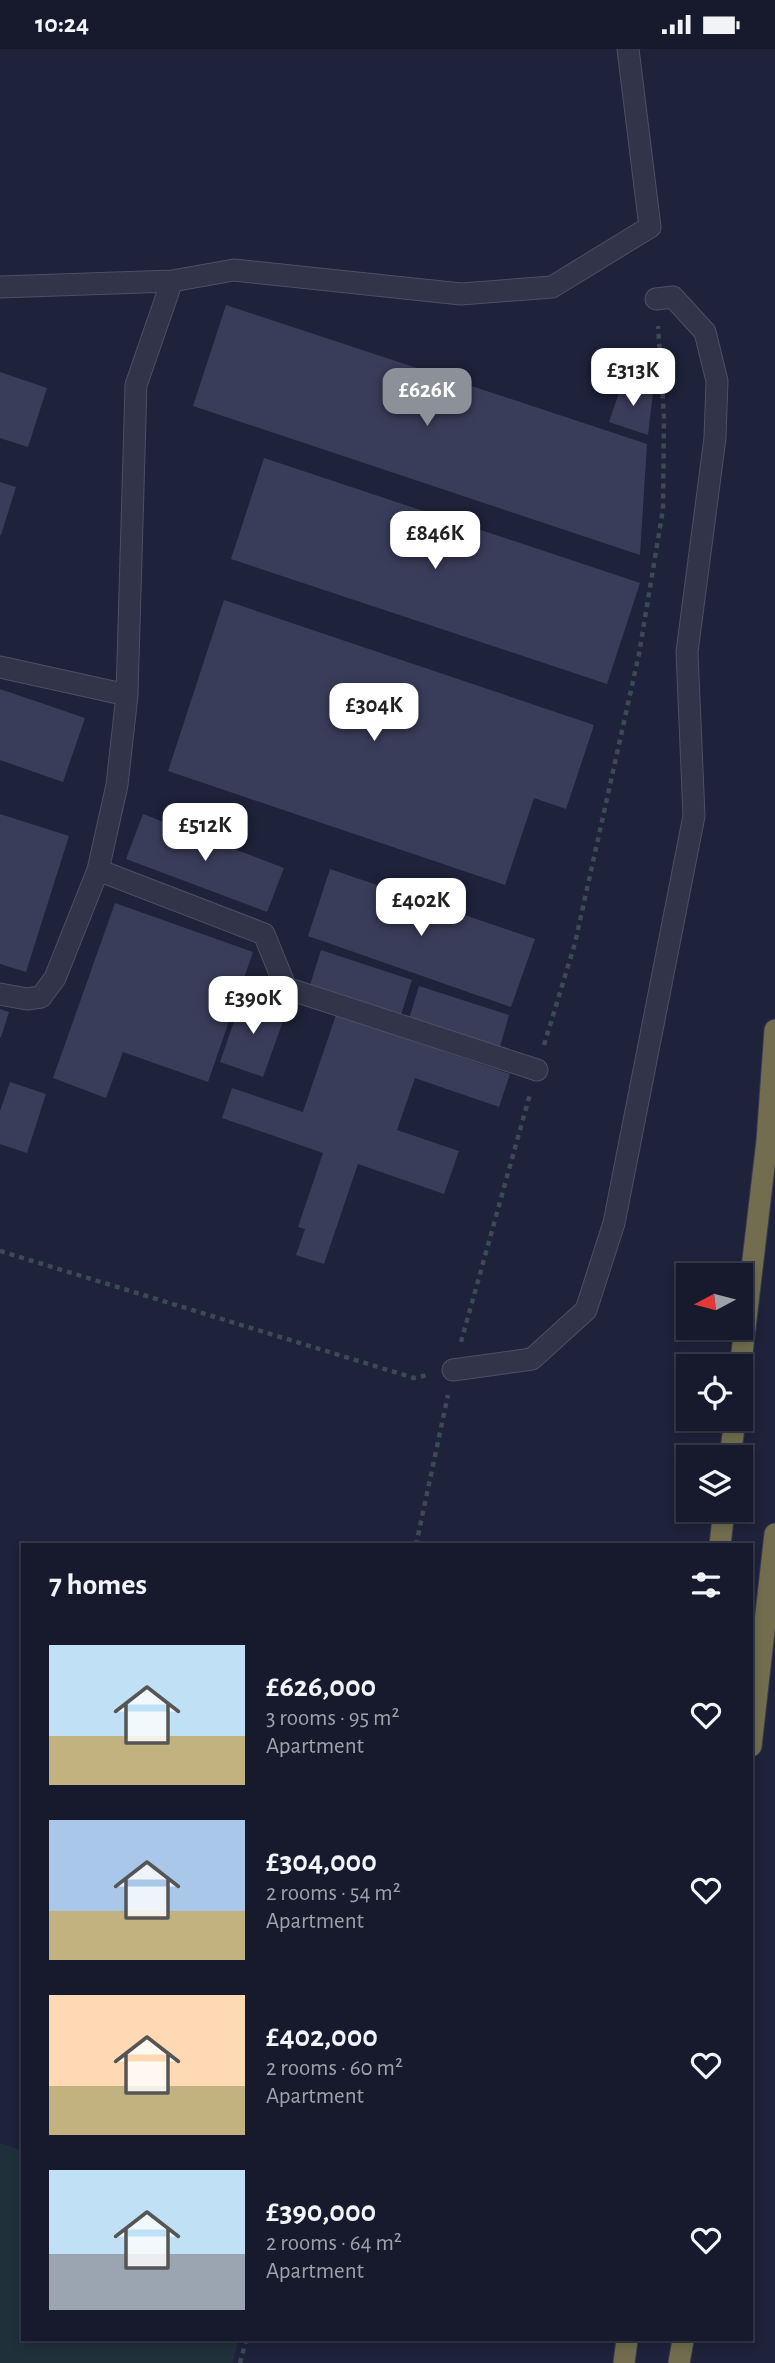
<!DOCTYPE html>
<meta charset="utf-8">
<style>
body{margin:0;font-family:"Alegreya Sans",sans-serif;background:#232738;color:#f1f3f6;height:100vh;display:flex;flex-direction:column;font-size:26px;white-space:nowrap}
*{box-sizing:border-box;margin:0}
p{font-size:23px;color:#9ea1a9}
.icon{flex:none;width:38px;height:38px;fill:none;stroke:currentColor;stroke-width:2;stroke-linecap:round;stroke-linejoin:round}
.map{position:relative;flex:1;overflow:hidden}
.side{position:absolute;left:21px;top:1494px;width:732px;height:798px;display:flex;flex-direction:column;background:#161a2c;border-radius:0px;box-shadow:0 4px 10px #0003,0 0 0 2px #353848}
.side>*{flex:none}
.needle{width:46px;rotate:263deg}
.controls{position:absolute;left:676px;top:1214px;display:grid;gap:14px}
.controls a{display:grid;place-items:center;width:77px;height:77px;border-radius:0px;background:#161a2c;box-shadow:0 4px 10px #0003,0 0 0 2px #353848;font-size:35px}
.price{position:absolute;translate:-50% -60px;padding:0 16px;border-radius:14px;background:#fff;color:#222;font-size:23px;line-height:46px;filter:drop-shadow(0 2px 4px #0008)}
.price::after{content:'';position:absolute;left:50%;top:42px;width:21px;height:16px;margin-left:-10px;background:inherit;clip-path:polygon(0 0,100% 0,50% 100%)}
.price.current{background:#8c9099;color:#fff}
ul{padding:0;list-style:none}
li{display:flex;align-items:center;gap:21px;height:175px;padding:0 28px}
li span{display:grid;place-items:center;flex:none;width:196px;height:140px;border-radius:0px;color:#555}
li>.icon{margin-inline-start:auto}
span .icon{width:84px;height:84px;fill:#fffc;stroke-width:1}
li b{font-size:30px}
h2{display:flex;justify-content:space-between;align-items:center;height:84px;padding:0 28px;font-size:30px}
.status{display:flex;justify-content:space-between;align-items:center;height:49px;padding:0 35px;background:#161a2c;direction:ltr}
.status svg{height:19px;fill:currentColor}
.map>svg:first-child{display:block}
</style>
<div class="status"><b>10:24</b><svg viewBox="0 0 49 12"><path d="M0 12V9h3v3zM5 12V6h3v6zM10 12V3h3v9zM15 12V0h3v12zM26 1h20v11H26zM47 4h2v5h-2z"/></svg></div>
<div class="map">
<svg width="775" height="2314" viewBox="0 0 775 2314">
<rect width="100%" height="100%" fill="#1e223a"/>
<path fill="#20303b" d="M 0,2094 L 23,2102 L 23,2291 L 239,2291 L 232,2314 L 0,2314 Z"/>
<path fill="#3a3d5a" d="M 226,256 L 647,395 L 640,506 L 193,357 Z
M 0,323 L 47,339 L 28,398 L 0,389 Z
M 623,332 L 653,343 L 648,386 L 609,373 Z
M 264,409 L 640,534 L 607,635 L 231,510 Z
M 0,433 L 16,438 L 1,486 L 0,486 Z
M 224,551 L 594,676 L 566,760 L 534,749 L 505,836 L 168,722 Z
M 0,640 L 85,669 L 63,733 L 0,711 Z
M 0,765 L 69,787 L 26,923 L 0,915 Z
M 143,765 L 284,819 L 267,863 L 126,810 Z
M 330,820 L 535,890 L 511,958 L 308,887 Z
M 115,854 L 253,903 L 208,1033 L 123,1003 L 106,1049 L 53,1029 Z
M 321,901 L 412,931 L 400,969 L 309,939 Z
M 419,937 L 509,966 L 500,998 L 409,970 Z
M 243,946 L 287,961 L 263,1028 L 220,1013 Z
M 0,960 L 9,963 L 1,988 L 0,988 Z
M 336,966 L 510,1025 L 499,1058 L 415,1029 L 397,1081 L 459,1102 L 444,1145 L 358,1115 L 324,1215 L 296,1206 L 305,1180 L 298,1178 L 323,1104 L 222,1069 L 232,1039 L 303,1063 Z
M 10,1033 L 46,1045 L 27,1104 L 0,1095 L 0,1062 Z"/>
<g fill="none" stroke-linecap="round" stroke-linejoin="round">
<defs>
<path id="lane" d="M 0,238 L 172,232
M 0,618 L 127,646
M 0,945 L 27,950 L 41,948 L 55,929 L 98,821
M 537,1021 L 286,939 L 264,885 L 98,821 L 117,736 L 127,646 L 136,336 L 172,232 L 234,221 L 461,245 L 552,238 L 650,178 L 628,0
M 453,1321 L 532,1310 L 586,1261 L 614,1174 L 694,767 L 687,603 L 715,389 L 717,332 L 705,283 L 673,248 L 656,250"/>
<path id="highway" d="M 740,1321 L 767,1092 L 775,981
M 730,1409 L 735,1370
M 720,1496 L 724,1461
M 751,1697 L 775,1485
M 624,2314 L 627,2291
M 679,2314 L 683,2291"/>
</defs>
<use href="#lane" stroke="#4c4f65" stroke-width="23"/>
<use href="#highway" stroke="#393c51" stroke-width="23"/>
<path stroke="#3b4b55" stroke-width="4.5" stroke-dasharray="5 5" stroke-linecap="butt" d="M 544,996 L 575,894 L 639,605 L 663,460 L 664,368 L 658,277
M 0,1202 L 414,1329 L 428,1326
M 461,1293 L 530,1045
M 416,1496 L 448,1346
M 240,2314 L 246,2291"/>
<use href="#lane" stroke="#32354a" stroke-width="21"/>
<use href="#highway" stroke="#716d4e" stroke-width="21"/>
</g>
</svg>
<div class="controls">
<a><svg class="needle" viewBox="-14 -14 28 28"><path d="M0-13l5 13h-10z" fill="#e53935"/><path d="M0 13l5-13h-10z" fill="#9ea1a9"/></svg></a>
<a><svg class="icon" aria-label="locate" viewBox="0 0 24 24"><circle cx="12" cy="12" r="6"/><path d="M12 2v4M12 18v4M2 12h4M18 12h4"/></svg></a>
<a><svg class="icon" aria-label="layers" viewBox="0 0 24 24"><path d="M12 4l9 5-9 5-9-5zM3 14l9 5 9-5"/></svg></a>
</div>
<b class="price" style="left:633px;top:359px">£313K</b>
<b class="price current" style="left:427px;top:379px">£626K</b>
<b class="price" style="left:435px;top:522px">£846K</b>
<b class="price" style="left:374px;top:694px">£304K</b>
<b class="price" style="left:205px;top:814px">£512K</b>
<b class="price" style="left:421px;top:889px">£402K</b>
<b class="price" style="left:253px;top:987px">£390K</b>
<section class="side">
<h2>7 homes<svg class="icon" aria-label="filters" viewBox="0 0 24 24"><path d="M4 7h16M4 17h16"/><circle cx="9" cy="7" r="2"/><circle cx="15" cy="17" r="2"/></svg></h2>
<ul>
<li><span style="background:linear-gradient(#bfe0f5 65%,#c2b280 0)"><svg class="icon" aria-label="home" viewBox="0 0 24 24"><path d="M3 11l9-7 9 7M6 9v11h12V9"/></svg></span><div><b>£626,000</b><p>3 rooms · 95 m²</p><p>Apartment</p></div><svg class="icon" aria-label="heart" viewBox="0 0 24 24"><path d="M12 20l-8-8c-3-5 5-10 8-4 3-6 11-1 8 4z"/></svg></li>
<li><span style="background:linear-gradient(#a9c7e8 65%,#c2b280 0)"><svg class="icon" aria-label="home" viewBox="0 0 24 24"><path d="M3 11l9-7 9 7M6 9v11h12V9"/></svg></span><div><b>£304,000</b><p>2 rooms · 54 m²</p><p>Apartment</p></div><svg class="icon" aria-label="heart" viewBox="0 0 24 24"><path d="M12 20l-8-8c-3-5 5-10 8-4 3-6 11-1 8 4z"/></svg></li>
<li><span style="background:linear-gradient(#ffd9b3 65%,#c2b280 0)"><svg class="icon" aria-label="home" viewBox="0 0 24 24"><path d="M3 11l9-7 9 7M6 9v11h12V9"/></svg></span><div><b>£402,000</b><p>2 rooms · 60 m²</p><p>Apartment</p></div><svg class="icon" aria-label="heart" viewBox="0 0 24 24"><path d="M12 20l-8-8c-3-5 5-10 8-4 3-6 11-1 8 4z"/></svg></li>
<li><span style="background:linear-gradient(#bfe0f5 60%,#9aa5b1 0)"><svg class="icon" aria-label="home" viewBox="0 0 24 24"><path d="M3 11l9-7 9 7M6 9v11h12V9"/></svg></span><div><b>£390,000</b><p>2 rooms · 64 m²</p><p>Apartment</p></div><svg class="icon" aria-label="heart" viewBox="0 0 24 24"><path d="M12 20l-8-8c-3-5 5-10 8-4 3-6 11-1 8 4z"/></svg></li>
</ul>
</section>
</div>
